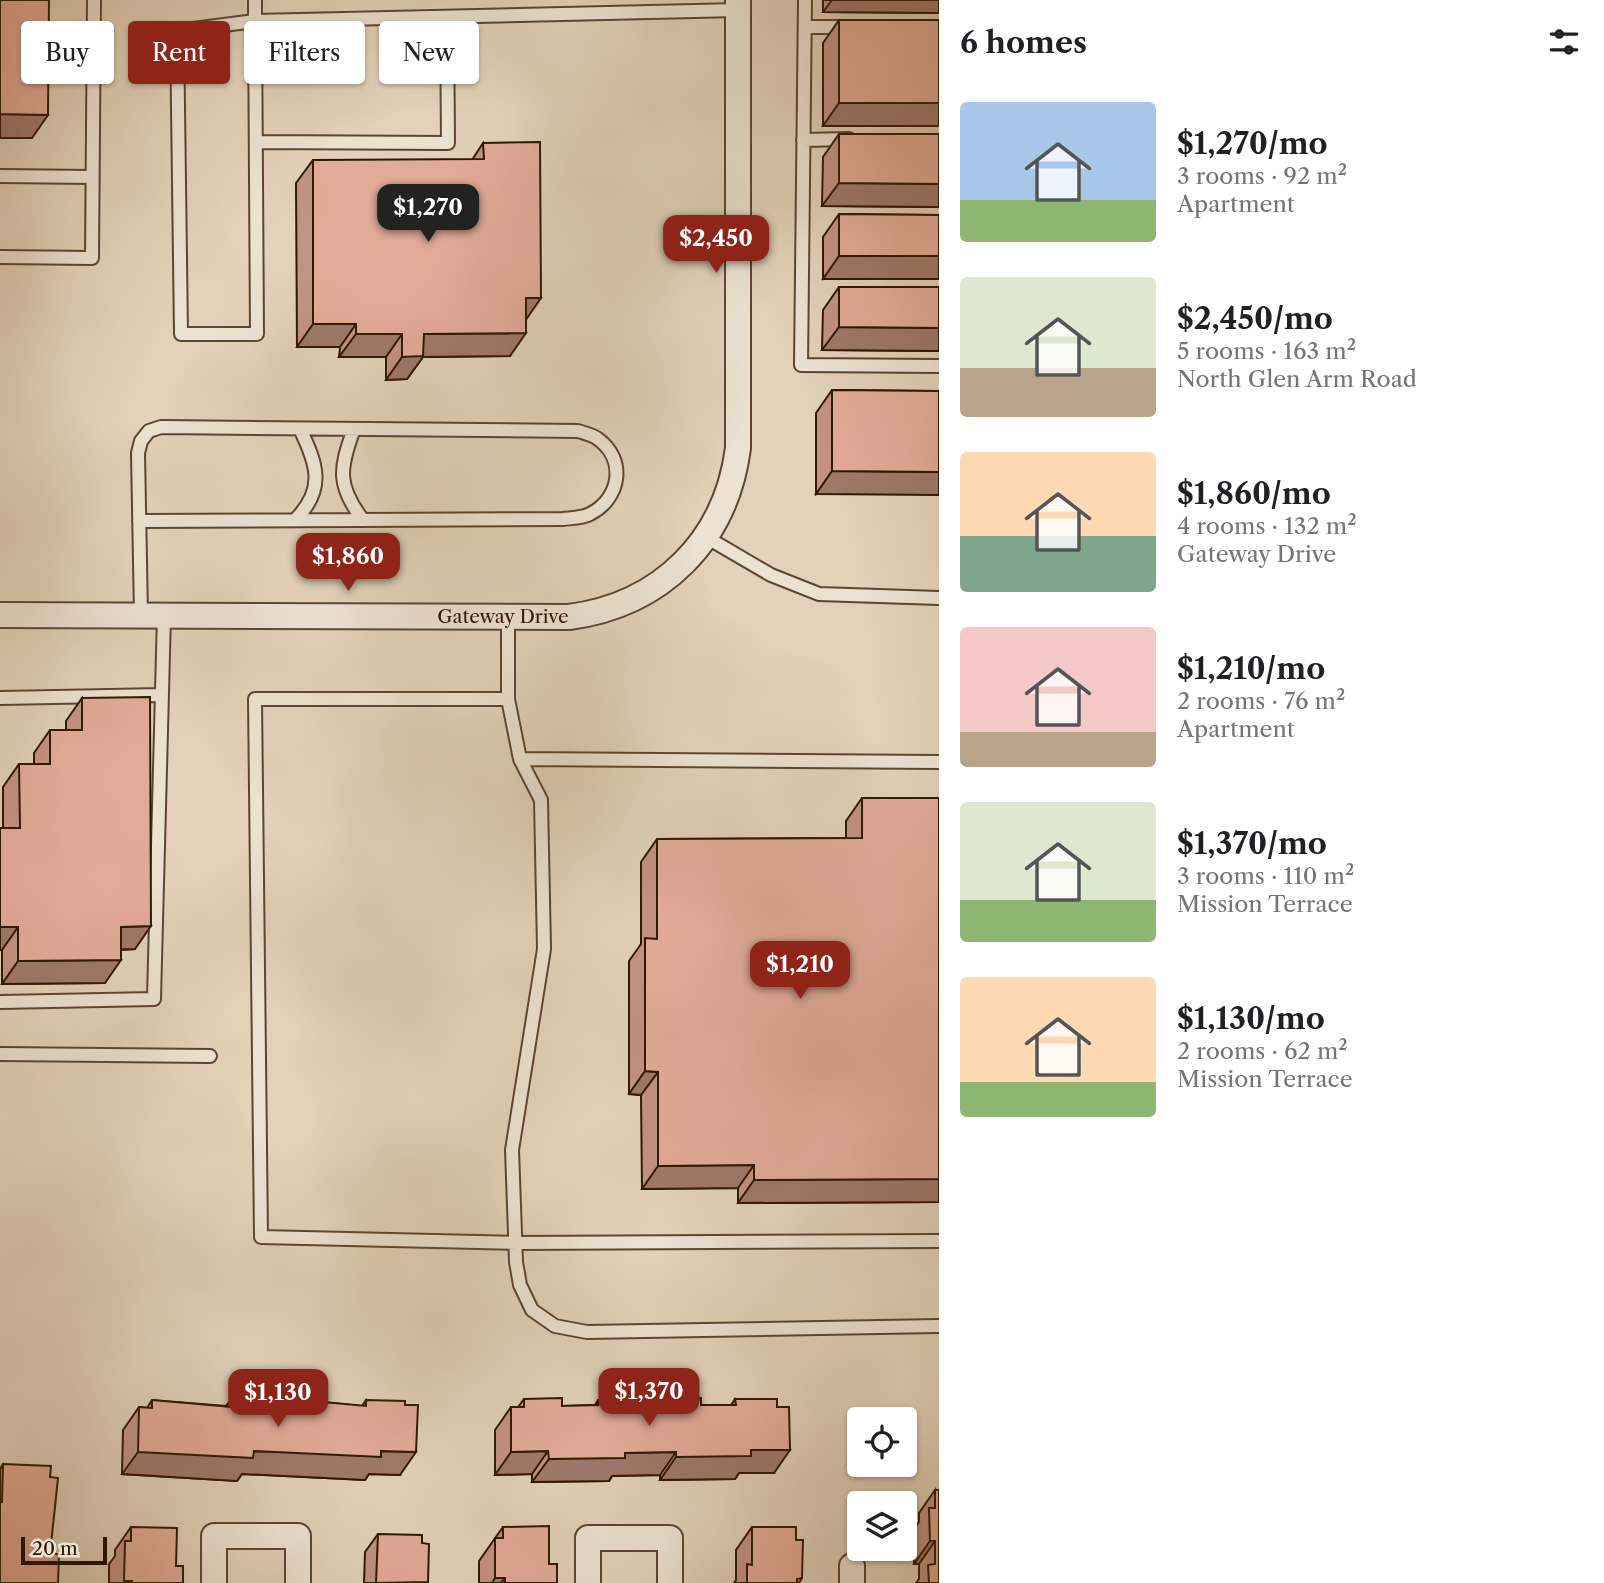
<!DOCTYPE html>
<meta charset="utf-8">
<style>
body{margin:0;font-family:"Libre Caslon Text",serif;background:#f2f2f2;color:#202124;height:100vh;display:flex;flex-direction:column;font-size:26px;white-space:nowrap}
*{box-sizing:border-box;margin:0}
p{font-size:23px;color:#757577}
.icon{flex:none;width:38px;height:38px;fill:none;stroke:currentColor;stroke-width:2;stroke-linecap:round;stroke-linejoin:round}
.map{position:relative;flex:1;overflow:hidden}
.panel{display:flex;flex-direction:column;background:#fff;width:665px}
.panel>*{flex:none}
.hud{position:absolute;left:21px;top:21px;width:665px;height:63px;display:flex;gap:14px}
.fabs{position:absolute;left:847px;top:1407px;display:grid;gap:14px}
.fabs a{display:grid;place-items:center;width:70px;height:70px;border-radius:7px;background:#fff;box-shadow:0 2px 5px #0004;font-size:35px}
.scale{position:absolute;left:21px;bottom:18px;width:86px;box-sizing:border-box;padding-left:7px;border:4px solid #311802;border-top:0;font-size:19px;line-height:24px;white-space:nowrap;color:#311802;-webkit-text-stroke:5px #ece2d2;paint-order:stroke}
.price{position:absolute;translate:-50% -60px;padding:0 16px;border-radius:14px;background:#8f2418;color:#fff;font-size:23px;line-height:46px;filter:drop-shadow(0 2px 4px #0008)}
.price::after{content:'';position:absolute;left:50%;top:42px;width:21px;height:16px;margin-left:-10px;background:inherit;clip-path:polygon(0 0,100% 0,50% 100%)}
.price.selected{background:#222;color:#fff}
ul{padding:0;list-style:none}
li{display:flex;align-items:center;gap:21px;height:175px;padding:0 21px}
li span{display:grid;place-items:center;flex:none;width:196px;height:140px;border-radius:7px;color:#555}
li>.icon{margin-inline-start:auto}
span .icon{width:84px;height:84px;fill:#fffc;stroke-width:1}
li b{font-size:30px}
h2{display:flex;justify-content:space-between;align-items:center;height:84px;padding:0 21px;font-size:30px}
.chip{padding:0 24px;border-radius:7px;background:#fff;box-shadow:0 2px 5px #0004;font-size:24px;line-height:63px}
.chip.selected{background:#8f2418;color:#fff}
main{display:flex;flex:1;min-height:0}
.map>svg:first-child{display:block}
</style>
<main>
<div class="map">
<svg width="939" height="1583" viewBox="0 0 939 1583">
<rect width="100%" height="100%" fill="#e2d2b9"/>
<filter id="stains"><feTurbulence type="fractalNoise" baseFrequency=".00286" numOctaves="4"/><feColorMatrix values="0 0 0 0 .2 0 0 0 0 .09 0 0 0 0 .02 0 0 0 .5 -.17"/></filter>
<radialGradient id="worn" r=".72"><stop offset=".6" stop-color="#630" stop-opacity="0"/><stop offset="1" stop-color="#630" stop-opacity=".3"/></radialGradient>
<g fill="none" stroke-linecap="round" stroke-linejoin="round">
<defs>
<path id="service" d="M 255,0 L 255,21 L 738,10
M 805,0 L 801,365 L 939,366
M 255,21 L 257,334 L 181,334 L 177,31 Z
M 805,27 L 848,27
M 803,140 L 849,139
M 256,142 L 448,143 L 447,17
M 0,176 L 92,177
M 0,257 L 92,258 L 94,0
M 354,429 C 339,469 337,486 363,520
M 295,520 C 326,489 317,464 300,429
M 139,521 L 563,519 C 571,518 583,518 590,514 C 620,499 627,460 598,439 C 593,435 584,433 578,431 L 161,427 L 149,431 L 141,441 L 138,453 L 141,615
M 706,537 L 771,575 L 819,594 L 939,598
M 508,617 L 508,699 L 255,699 L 261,1237 L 516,1243 L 939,1241
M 0,698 L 162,695
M 508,699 L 520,759 L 939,762
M 520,759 L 541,800 L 544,949 L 512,1150 L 516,1262 L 520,1285 L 532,1310 L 555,1326 L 587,1332 L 939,1326
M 0,1002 L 154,999 L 164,615
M 0,1054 L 210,1056"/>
<path id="minor" d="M 0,615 L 569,617 C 661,605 726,541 738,448 L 738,0
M 852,1566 L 852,1583
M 214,1583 L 214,1536 L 298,1536 L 298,1583
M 588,1583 L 588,1538 L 670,1538 L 670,1583"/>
</defs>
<use href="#service" stroke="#5d4630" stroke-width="16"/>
<use href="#minor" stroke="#5d4630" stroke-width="28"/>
<use href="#service" stroke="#ece2d2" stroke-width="12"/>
<use href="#minor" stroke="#ece2d2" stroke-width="24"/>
</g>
<path fill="#c29382" stroke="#311802" stroke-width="2" d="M 823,0 L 939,0 L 939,13 L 823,12 Z
M 839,20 L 939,20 L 939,126 L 823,126 L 823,43 Z
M 839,134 L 939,134 L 939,207 L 822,206 L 823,157 Z
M 483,143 L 526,320 L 510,356 L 423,357 L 407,379 L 386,380 L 386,357 L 339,357 L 340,347 L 297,347 L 296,183 L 313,160 L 472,160 Z
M 839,214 L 939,215 L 823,279 L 823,237 Z
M 839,287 L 939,287 L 939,351 L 822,350 L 823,310 Z
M 832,390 L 939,391 L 816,494 L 816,413 Z
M 82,698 L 135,949 L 121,950 L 105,983 L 2,984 L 2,950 L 0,950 L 0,828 L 3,828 L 3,787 L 19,764 L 34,764 L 34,753 L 50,730 L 66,730 L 66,721 Z
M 862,798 L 939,798 L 939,1202 L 738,1203 L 738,1188 L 642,1189 L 641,1095 L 629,1094 L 629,961 L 641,944 L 641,862 L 657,839 L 846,838 L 846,821 Z
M 290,1399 L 362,1406 L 366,1400 L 400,1475 L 369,1474 L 365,1480 L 242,1474 L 237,1481 L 122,1474 L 123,1430 L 139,1407 L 147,1408 L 152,1400 L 226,1406 L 231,1400 L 267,1407 L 284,1408 Z
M 524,1399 L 562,1406 L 595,1405 L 598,1400 L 637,1407 L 657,1407 L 663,1399 L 701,1405 L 731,1405 L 735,1399 L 774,1473 L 739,1473 L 735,1479 L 660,1480 L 660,1475 L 612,1476 L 609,1481 L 532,1482 L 532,1474 L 495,1475 L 495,1430 L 511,1407 L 518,1407 Z
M 3,1464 L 50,1554 L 0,1583 L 0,1469 Z
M 935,1490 L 939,1583 L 916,1583 L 919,1579 L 919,1564 L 914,1564 L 913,1530 L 919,1522 L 919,1513 Z
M 131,1527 L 176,1566 L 183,1583 L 109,1583 L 109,1564 L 115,1556 L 115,1550 Z
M 503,1527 L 549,1564 L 557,1583 L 479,1583 L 479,1561 Z
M 752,1527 L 796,1540 L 802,1578 L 799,1583 L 734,1583 L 736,1580 L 736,1550 Z
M 378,1534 L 422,1543 L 427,1583 L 364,1583 L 365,1552 Z"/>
<path fill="#9e786a" stroke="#311802" stroke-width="2" d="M 832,0 L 939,0 L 939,13 L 823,12 Z
M 839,103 L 939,103 L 939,126 L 823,126 Z
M 0,114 L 48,115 L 32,138 L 0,138 Z
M 839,183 L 939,184 L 939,207 L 822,206 Z
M 839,256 L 939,256 L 939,279 L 823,279 Z
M 526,298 L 541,298 L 525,321 Z
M 313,324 L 356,324 L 340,347 L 297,347 Z
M 839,327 L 939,328 L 939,351 L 822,350 Z
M 526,333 L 510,356 L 423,357 L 407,379 L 386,380 L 402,357 L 424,334 Z
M 356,334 L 402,334 L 386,357 L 339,357 Z
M 832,471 L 939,472 L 939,495 L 816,494 Z
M 151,926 L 135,949 L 104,950 L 121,927 Z
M 0,927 L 18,927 L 2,950 L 0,950 Z
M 121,960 L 105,983 L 2,984 L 18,961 Z
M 645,1071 L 658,1072 L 641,1095 L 629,1094 Z
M 754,1165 L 738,1188 L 642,1189 L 658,1166 Z
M 939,1179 L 939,1202 L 738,1203 L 754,1180 Z
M 751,1450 L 790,1450 L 774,1473 L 739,1473 L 735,1479 L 660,1480 L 676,1457 Z
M 381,1451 L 416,1452 L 400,1475 L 369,1474 L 365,1480 L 242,1474 L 237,1481 L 122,1474 L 138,1452 Z
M 548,1451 L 532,1474 L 495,1475 L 511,1452 Z
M 676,1452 L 660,1475 L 612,1476 L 609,1481 L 532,1482 L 549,1459 L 625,1453 Z
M 930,1541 L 935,1541 L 919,1564 L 914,1564 Z
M 495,1578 L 505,1578 L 501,1583 L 492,1583 Z"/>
<path fill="#e2ab97" stroke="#311802" stroke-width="2" d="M 0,0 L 49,0 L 48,115 L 0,114 Z
M 839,20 L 939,20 L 939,103 L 839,103 Z
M 839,134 L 939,134 L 939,184 L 839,183 Z
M 540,142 L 541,298 L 526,298 L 526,333 L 424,334 L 423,356 L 402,357 L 402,334 L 356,334 L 356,324 L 313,324 L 313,160 L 484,159 L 483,143 Z
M 839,214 L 939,215 L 939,256 L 839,256 Z
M 839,287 L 939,287 L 939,328 L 839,327 Z
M 832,390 L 939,391 L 939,472 L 832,471 Z
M 150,697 L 151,926 L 121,927 L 121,960 L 18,961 L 18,927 L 0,927 L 0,828 L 20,828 L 19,764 L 50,764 L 50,730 L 82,730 L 82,698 Z
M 862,798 L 939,798 L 939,1179 L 754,1180 L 754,1165 L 658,1166 L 658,1072 L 645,1071 L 645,938 L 657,939 L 657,839 L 862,838 Z
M 562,1398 L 562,1406 L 598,1405 L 598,1400 L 638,1399 L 637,1407 L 663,1407 L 663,1399 L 701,1398 L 701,1405 L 736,1405 L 735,1399 L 777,1399 L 777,1407 L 789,1407 L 790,1450 L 751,1450 L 751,1456 L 676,1457 L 676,1452 L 625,1453 L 625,1458 L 549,1459 L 548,1451 L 511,1452 L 511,1407 L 524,1407 L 524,1399 Z
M 290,1399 L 366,1406 L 366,1400 L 405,1401 L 405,1405 L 418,1405 L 416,1452 L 381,1451 L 381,1457 L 254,1451 L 253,1458 L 138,1452 L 139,1407 L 152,1408 L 152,1400 L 231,1407 L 231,1400 L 268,1401 L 267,1407 L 290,1408 Z
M 3,1464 L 51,1466 L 50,1477 L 58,1478 L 50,1554 L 59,1554 L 58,1583 L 0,1583 L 0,1502 L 2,1502 Z
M 935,1490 L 939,1490 L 939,1583 L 929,1583 L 928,1565 L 935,1564 L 935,1541 L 930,1541 L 929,1508 L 935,1508 Z
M 549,1526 L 549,1564 L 557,1564 L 557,1583 L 505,1583 L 505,1578 L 495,1578 L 495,1538 L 503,1538 L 503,1527 Z
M 131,1527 L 177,1528 L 176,1566 L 183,1566 L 183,1583 L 132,1583 L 132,1581 L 124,1581 L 125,1541 L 131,1541 Z
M 752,1527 L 796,1527 L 796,1540 L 803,1540 L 802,1578 L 797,1579 L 797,1583 L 747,1583 L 747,1564 L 752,1565 Z
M 378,1534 L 422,1535 L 422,1543 L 429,1544 L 428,1582 L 376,1583 Z"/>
<g text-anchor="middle" stroke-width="6" stroke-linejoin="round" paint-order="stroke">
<g font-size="19" fill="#311802" stroke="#ece2d2">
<text x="503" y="623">Gateway Drive</text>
</g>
</g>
<rect width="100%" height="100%" filter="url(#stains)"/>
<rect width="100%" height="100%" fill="url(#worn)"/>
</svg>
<div class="fabs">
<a><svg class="icon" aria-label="locate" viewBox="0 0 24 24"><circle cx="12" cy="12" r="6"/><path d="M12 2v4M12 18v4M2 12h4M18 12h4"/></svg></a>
<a><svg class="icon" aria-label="layers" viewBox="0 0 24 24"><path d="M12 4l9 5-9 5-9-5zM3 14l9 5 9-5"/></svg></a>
</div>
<div class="scale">20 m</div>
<b class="price selected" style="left:428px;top:244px">$1,270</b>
<b class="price" style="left:716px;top:275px">$2,450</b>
<b class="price" style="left:348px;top:593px">$1,860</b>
<b class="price" style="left:800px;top:1001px">$1,210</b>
<b class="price" style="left:649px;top:1428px">$1,370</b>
<b class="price" style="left:278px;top:1429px">$1,130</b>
<div class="hud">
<a class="chip">Buy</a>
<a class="chip selected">Rent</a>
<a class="chip">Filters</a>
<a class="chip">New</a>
</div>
</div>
<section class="panel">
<h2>6 homes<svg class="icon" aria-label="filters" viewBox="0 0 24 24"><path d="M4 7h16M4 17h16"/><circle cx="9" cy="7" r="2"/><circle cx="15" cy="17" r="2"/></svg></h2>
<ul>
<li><span style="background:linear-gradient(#a9c7e8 70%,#8fb573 0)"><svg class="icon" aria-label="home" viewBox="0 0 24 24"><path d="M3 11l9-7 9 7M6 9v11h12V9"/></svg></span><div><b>$1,270/mo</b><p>3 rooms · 92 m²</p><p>Apartment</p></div></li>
<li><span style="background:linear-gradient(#dfe7d0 65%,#b9a48a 0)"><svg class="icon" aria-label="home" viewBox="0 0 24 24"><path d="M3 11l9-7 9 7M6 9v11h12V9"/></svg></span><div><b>$2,450/mo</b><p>5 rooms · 163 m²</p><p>North Glen Arm Road</p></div></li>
<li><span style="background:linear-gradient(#ffd9b3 60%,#7fa58c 0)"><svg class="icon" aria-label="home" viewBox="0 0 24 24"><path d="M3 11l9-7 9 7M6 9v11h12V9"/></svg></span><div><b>$1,860/mo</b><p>4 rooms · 132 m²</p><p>Gateway Drive</p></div></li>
<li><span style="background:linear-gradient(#f6c9c9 75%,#b9a48a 0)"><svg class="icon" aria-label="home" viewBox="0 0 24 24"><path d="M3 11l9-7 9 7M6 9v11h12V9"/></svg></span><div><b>$1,210/mo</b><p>2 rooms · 76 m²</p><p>Apartment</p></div></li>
<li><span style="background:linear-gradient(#dfe7d0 70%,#8fb573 0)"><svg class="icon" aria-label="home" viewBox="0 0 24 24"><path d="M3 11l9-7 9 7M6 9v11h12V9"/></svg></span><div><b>$1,370/mo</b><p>3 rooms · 110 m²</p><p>Mission Terrace</p></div></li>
<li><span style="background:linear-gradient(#ffd9b3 75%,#8fb573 0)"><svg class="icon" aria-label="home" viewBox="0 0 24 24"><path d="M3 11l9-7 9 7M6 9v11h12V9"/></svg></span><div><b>$1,130/mo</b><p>2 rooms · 62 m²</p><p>Mission Terrace</p></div></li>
</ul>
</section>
</main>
